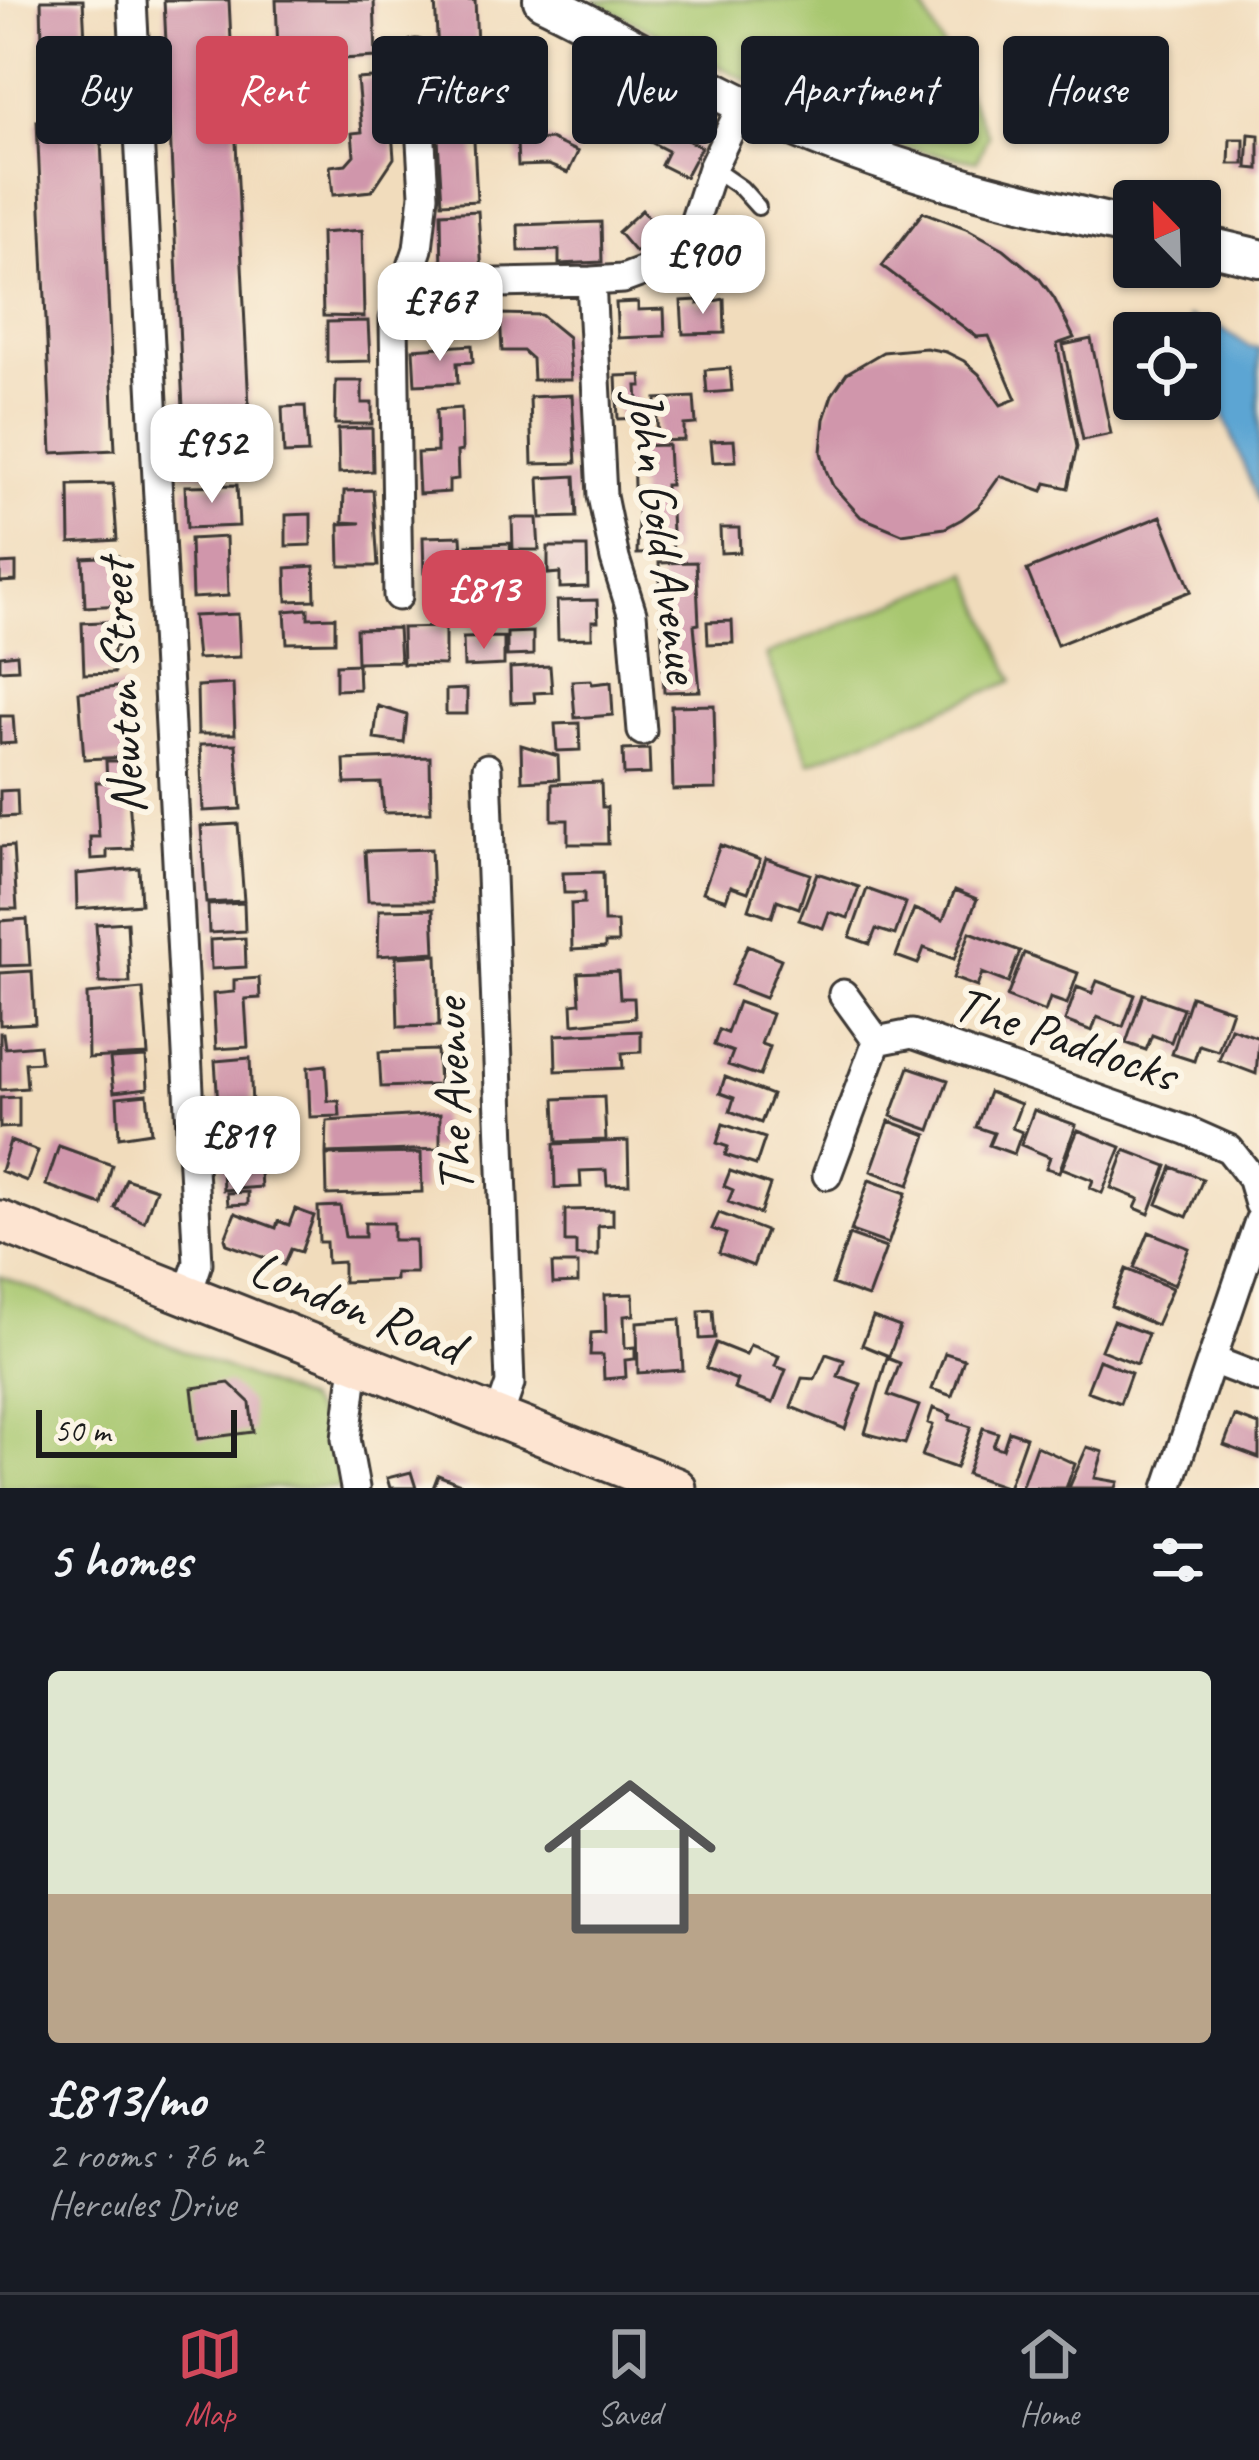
<!DOCTYPE html>
<meta charset="utf-8">
<style>
body{margin:0;font-family:Caveat,sans-serif;background:#242831;color:#f1f3f6;height:100vh;display:flex;flex-direction:column;font-size:45px;white-space:nowrap}
*{box-sizing:border-box;margin:0}
p{font-size:39px;color:#9ea1a6}
.icon{flex:none;width:66px;height:66px;fill:none;stroke:currentColor;stroke-width:2;stroke-linecap:round;stroke-linejoin:round}
.map{position:relative;height:1488px;overflow:hidden}
.drawer{display:flex;flex-direction:column;background:#171b24;flex:1}
.drawer>*{flex:none}
.guide{position:absolute;left:36px;top:36px;width:1188px;height:108px;display:flex;gap:24px}
.needle{width:78px;rotate:337deg}
.fabs{position:absolute;left:1113px;top:180px;display:grid;gap:24px}
.fabs a{display:grid;place-items:center;width:108px;height:108px;border-radius:12px;background:#171b24;box-shadow:0 3px 9px #0004;font-size:60px}
.scale{position:absolute;left:36px;bottom:30px;width:201px;box-sizing:border-box;padding-left:12px;border:6px solid #1c1c1c;border-top:0;font-size:33px;line-height:42px;white-space:nowrap;color:#1c1c1c;-webkit-text-stroke:9px #fcf5e5;paint-order:stroke}
.price{position:absolute;translate:-50% -102px;padding:0 27px;border-radius:24px;background:#fff;color:#222;font-size:39px;line-height:78px;filter:drop-shadow(0 3px 6px #0008)}
.price::after{content:'';position:absolute;left:50%;top:72px;width:36px;height:27px;margin-left:-18px;background:inherit;clip-path:polygon(0 0,100% 0,50% 100%)}
.price.on{background:#d1495b;color:#fff}
ul{padding:0;list-style:none}
li{display:grid;align-content:center;gap:24px;height:636px;padding:0 48px}
li span{display:grid;place-items:center;height:372px;border-radius:12px;color:#555}
li>.icon{margin-inline-start:auto}
span .icon{width:216px;height:216px;fill:#fffc;stroke-width:1}
li b{font-size:51px}
h2{display:flex;justify-content:space-between;align-items:center;height:144px;padding:0 48px;font-size:51px}
.tag{padding:0 42px;border-radius:12px;background:#171b24;box-shadow:0 3px 9px #0004;font-size:42px;line-height:108px}
.tag.on{background:#d1495b;color:#fff}
.dock{display:flex;justify-content:space-around;align-items:center;height:168px;border-top:3px solid #363941;background:#171b24;font-size:33px;color:#9ea1a6}
.dock a{display:grid;justify-items:center;gap:6px}
.dock .on{color:#d1495b}
.map>svg:first-child{display:block}
</style>
<div class="map">
<svg width="1259" height="1488" viewBox="0 0 1259 1488">
<rect width="100%" height="100%" fill="#fcf5e5"/>
<filter id="ink" filterUnits="userSpaceOnUse"><feTurbulence type="fractalNoise" baseFrequency=".00833" numOctaves="2"/><feDisplacementMap in="SourceGraphic" scale="24" xChannelSelector="R" yChannelSelector="G"/><feConvolveMatrix kernelMatrix="1 2 1 2 8 2 1 2 1" color-interpolation-filters="sRGB"/></filter>
<filter id="wash" filterUnits="userSpaceOnUse"><feTurbulence type="fractalNoise" baseFrequency=".004" numOctaves="4" result="noise"/><feDisplacementMap in="SourceGraphic" scale="48" xChannelSelector="R" yChannelSelector="G"/><feGaussianBlur stdDeviation="2.7" result="paint"/><feColorMatrix in="noise" values="0 0 0 0 0 0 0 0 0 0 0 0 0 0 0 0 0 1.4 0 .05"/><feComposite in="paint" operator="in"/></filter>
<g filter="url(#wash)">
<rect width="100%" height="100%" fill="#f1dcbc"/>
<path fill="#a8c76f" stroke="#627246" stroke-width="3" d="M 593,0 L 919,0 L 988,135 L 977,161 L 861,140 Z
M 969,573 L 1013,681 L 809,763 L 766,655 Z
M 0,1276 L 306,1401 L 330,1432 L 341,1488 L 0,1488 Z"/>
<path fill="#5ca5d3" stroke="#3c6078" stroke-width="3" d="M 1188,316 L 1200,323 L 1209,320 L 1250,347 L 1259,348 L 1259,504 L 1200,355 L 1200,333 Z"/>
<g id="blocks">
<path fill="#d096ab" d="M 41,0 L 83,0 L 85,41 L 42,42 Z
M 164,0 L 229,0 L 250,427 L 184,430 Z
M 276,0 L 374,0 L 376,57 L 342,59 L 343,66 L 311,67 L 312,75 L 279,76 Z
M 475,0 L 478,67 L 439,69 L 435,1 Z
M 47,44 L 87,44 L 88,118 L 100,118 L 115,450 L 52,453 L 37,121 L 81,119 L 49,118 Z
M 388,77 L 394,158 L 372,191 L 333,195 L 330,166 L 346,164 L 354,155 L 352,133 L 362,132 L 357,79 Z
M 601,80 L 640,97 L 624,133 L 586,116 Z
M 290,81 L 291,128 L 266,129 L 264,82 Z
M 645,105 L 681,123 L 675,134 L 701,147 L 685,177 L 661,165 L 668,151 L 631,132 Z
M 473,121 L 477,201 L 442,203 L 437,123 Z
M 1249,134 L 1259,135 L 1259,169 L 1247,168 Z
M 550,139 L 578,152 L 568,173 L 549,165 L 518,166 L 517,141 Z
M 1230,139 L 1244,139 L 1244,164 L 1229,164 Z
M 642,210 L 660,231 L 635,252 L 618,232 Z
M 478,211 L 482,273 L 442,275 L 441,213 Z
M 923,212 L 966,228 L 1004,249 L 1039,278 L 1054,298 L 1074,338 L 1057,344 L 1077,447 L 1068,488 L 1046,483 L 1043,491 L 1000,476 L 978,507 L 962,519 L 945,528 L 902,534 L 861,517 L 833,486 L 826,470 L 821,452 L 824,419 L 832,395 L 847,373 L 883,352 L 926,348 L 946,352 L 964,361 L 979,374 L 1001,405 L 1016,399 L 989,336 L 977,337 L 882,266 Z
M 601,222 L 602,262 L 559,264 L 559,250 L 519,251 L 518,225 Z
M 362,230 L 364,317 L 323,316 L 321,233 Z
M 724,299 L 725,333 L 683,334 L 681,301 L 698,300 L 698,304 Z
M 638,302 L 638,310 L 664,309 L 665,336 L 618,338 L 616,303 Z
M 500,314 L 541,315 L 568,337 L 571,380 L 533,380 L 532,359 L 523,351 L 502,351 Z
M 368,321 L 370,361 L 327,362 L 327,322 Z
M 1091,339 L 1111,434 L 1083,440 L 1063,345 Z
M 472,345 L 473,362 L 457,363 L 458,383 L 415,385 L 413,349 Z
M 730,368 L 732,391 L 707,393 L 705,370 Z
M 641,375 L 642,386 L 637,386 L 639,418 L 618,419 L 616,376 Z
M 336,381 L 362,381 L 362,403 L 372,403 L 372,424 L 335,424 Z
M 572,395 L 576,463 L 532,464 L 530,397 Z
M 694,397 L 696,424 L 684,425 L 684,440 L 658,441 L 656,399 Z
M 305,406 L 308,453 L 284,454 L 282,407 Z
M 461,408 L 462,451 L 457,452 L 458,479 L 449,480 L 449,492 L 419,494 L 417,453 L 437,452 L 436,410 Z
M 372,428 L 373,471 L 339,473 L 338,429 Z
M 252,436 L 253,473 L 185,475 L 184,439 Z
M 734,440 L 736,461 L 713,462 L 711,441 Z
M 668,445 L 670,485 L 665,485 L 665,512 L 671,512 L 673,553 L 637,554 L 639,487 L 634,487 L 633,446 Z
M 575,476 L 577,517 L 541,518 L 539,478 Z
M 113,484 L 117,540 L 70,543 L 69,485 Z
M 237,485 L 239,526 L 187,528 L 185,486 Z
M 373,490 L 378,566 L 340,566 L 339,524 L 361,523 L 343,522 L 344,491 Z
M 311,514 L 311,545 L 286,546 L 286,515 Z
M 1161,516 L 1191,591 L 1057,645 L 1027,570 Z
M 512,518 L 537,518 L 539,550 L 513,550 Z
M 720,528 L 739,528 L 740,552 L 721,553 Z
M 461,536 L 463,571 L 424,573 L 423,537 Z
M 226,537 L 228,596 L 192,598 L 190,539 Z
M 510,543 L 512,576 L 469,578 L 467,545 Z
M 548,547 L 587,547 L 588,587 L 560,588 L 560,573 L 548,574 Z
M 118,556 L 122,605 L 85,607 L 83,558 Z
M 696,562 L 699,624 L 694,625 L 700,691 L 664,692 L 659,563 Z
M 16,563 L 16,581 L 0,582 L 0,564 Z
M 314,566 L 315,600 L 287,601 L 286,568 Z
M 518,581 L 520,623 L 494,624 L 493,582 Z
M 597,600 L 598,621 L 592,621 L 592,638 L 558,639 L 557,601 Z
M 308,609 L 308,618 L 335,617 L 335,642 L 287,643 L 285,611 Z
M 238,614 L 240,657 L 197,659 L 193,616 Z
M 122,621 L 122,646 L 113,647 L 114,673 L 84,674 L 82,623 Z
M 732,621 L 733,643 L 708,644 L 707,622 Z
M 445,627 L 445,665 L 403,664 L 402,628 Z
M 398,628 L 400,661 L 357,662 L 356,629 Z
M 533,632 L 533,655 L 507,656 L 507,633 Z
M 504,637 L 504,665 L 464,667 L 463,638 Z
M 17,654 L 18,669 L 0,670 L 0,656 Z
M 358,664 L 359,689 L 336,690 L 336,665 Z
M 550,666 L 552,692 L 534,693 L 535,702 L 511,703 L 510,668 Z
M 591,680 L 592,684 L 611,682 L 613,715 L 575,718 L 572,681 Z
M 233,684 L 235,734 L 198,734 L 197,686 Z
M 124,686 L 127,757 L 84,759 L 79,692 Z
M 467,689 L 467,714 L 446,714 L 446,690 Z
M 714,705 L 716,789 L 673,790 L 671,706 Z
M 378,706 L 407,715 L 404,743 L 374,739 Z
M 0,716 L 13,716 L 15,743 L 0,744 Z
M 579,723 L 580,750 L 557,751 L 555,724 Z
M 236,744 L 241,809 L 203,811 L 200,745 Z
M 521,745 L 558,756 L 559,779 L 522,781 Z
M 649,749 L 650,774 L 624,775 L 623,750 Z
M 430,757 L 431,812 L 384,813 L 381,783 L 345,784 L 344,760 Z
M 106,761 L 126,761 L 133,849 L 107,850 L 107,858 L 91,859 L 90,837 L 99,837 L 96,782 L 107,782 Z
M 601,782 L 602,807 L 607,807 L 608,844 L 568,844 L 568,820 L 552,820 L 552,784 Z
M 17,790 L 18,816 L 0,817 L 0,791 Z
M 238,824 L 244,901 L 206,903 L 201,826 Z
M 720,845 L 760,860 L 748,892 L 731,886 L 726,900 L 703,892 Z
M 13,846 L 17,909 L 0,909 L 0,847 Z
M 431,849 L 433,901 L 368,901 L 365,851 Z
M 766,859 L 810,874 L 799,908 L 777,900 L 772,917 L 749,909 Z
M 139,868 L 141,904 L 77,909 L 76,874 Z
M 603,872 L 604,922 L 617,922 L 618,943 L 605,943 L 605,948 L 572,950 L 571,904 L 584,903 L 584,893 L 564,893 L 563,873 Z
M 817,873 L 859,887 L 848,918 L 829,912 L 823,928 L 799,920 Z
M 867,889 L 906,903 L 895,935 L 876,929 L 870,944 L 850,937 Z
M 955,890 L 977,899 L 954,959 L 924,948 L 918,964 L 896,956 L 914,909 L 943,920 Z
M 244,903 L 245,931 L 209,933 L 208,905 Z
M 433,909 L 435,952 L 378,956 L 379,910 Z
M 27,919 L 30,965 L 0,966 L 0,921 Z
M 127,922 L 130,983 L 100,983 L 96,924 Z
M 970,932 L 1020,951 L 1008,983 L 982,973 L 977,987 L 953,978 Z
M 245,938 L 246,967 L 211,969 L 210,940 Z
M 748,945 L 781,959 L 765,998 L 731,985 Z
M 1024,953 L 1078,973 L 1067,1004 L 1050,998 L 1045,1012 L 1007,997 Z
M 437,955 L 439,1026 L 398,1027 L 396,957 Z
M 32,971 L 35,1023 L 0,1025 L 0,973 Z
M 618,971 L 620,998 L 634,998 L 635,1018 L 573,1024 L 572,1004 L 580,1003 L 578,973 Z
M 259,978 L 260,998 L 245,999 L 248,1047 L 216,1049 L 213,994 L 234,992 L 234,980 Z
M 1097,981 L 1135,995 L 1123,1027 L 1097,1017 L 1092,1031 L 1065,1021 L 1077,987 L 1092,993 Z
M 143,989 L 148,1055 L 88,1058 L 87,994 Z
M 1143,994 L 1183,1008 L 1171,1042 L 1152,1035 L 1146,1050 L 1126,1043 Z
M 1191,996 L 1232,1010 L 1218,1051 L 1199,1045 L 1194,1061 L 1172,1054 Z
M 738,1002 L 772,1014 L 761,1044 L 770,1047 L 760,1076 L 728,1065 L 733,1052 L 714,1045 L 719,1030 L 727,1033 Z
M 1231,1028 L 1259,1038 L 1256,1074 L 1219,1060 Z
M 641,1031 L 641,1052 L 622,1053 L 623,1068 L 556,1071 L 555,1035 Z
M 0,1033 L 3,1033 L 5,1048 L 39,1045 L 41,1062 L 25,1063 L 27,1088 L 0,1090 Z
M 437,1050 L 439,1085 L 381,1087 L 379,1052 Z
M 146,1057 L 148,1088 L 114,1092 L 110,1059 Z
M 250,1058 L 253,1130 L 220,1132 L 215,1061 Z
M 326,1065 L 328,1101 L 339,1101 L 340,1116 L 310,1117 L 308,1067 Z
M 909,1067 L 948,1080 L 930,1130 L 891,1116 Z
M 725,1077 L 772,1095 L 761,1123 L 730,1111 L 734,1098 L 720,1093 Z
M 989,1092 L 1021,1104 L 1012,1128 L 1022,1132 L 1014,1154 L 989,1145 L 994,1133 L 976,1127 Z
M 147,1094 L 151,1132 L 119,1137 L 117,1097 Z
M 19,1097 L 19,1127 L 0,1128 L 0,1098 Z
M 604,1097 L 606,1140 L 557,1142 L 555,1099 Z
M 1034,1110 L 1076,1125 L 1059,1172 L 1046,1168 L 1050,1157 L 1021,1145 Z
M 440,1114 L 440,1149 L 326,1153 L 327,1121 Z
M 889,1121 L 927,1135 L 909,1185 L 871,1171 Z
M 723,1124 L 765,1138 L 756,1165 L 725,1155 L 728,1147 L 717,1143 Z
M 1078,1130 L 1121,1147 L 1102,1193 L 1090,1188 L 1093,1180 L 1062,1168 Z
M 10,1141 L 38,1151 L 27,1181 L 1,1171 Z
M 628,1141 L 629,1184 L 607,1185 L 606,1170 L 580,1171 L 581,1187 L 555,1188 L 554,1144 Z
M 258,1144 L 261,1187 L 223,1190 L 221,1146 Z
M 59,1146 L 112,1165 L 102,1205 L 46,1185 Z
M 1125,1150 L 1167,1166 L 1149,1214 L 1135,1208 L 1139,1199 L 1111,1188 Z
M 421,1153 L 422,1192 L 327,1195 L 326,1155 Z
M 1172,1167 L 1203,1179 L 1187,1217 L 1157,1204 Z
M 730,1171 L 770,1185 L 760,1214 L 728,1202 L 733,1190 L 724,1186 Z
M 126,1179 L 156,1189 L 144,1222 L 115,1208 Z
M 869,1180 L 906,1193 L 888,1244 L 851,1231 Z
M 248,1192 L 248,1204 L 228,1205 L 227,1193 Z
M 340,1206 L 345,1237 L 365,1237 L 365,1223 L 393,1223 L 393,1240 L 415,1240 L 416,1273 L 395,1273 L 395,1280 L 343,1282 L 343,1262 L 327,1263 L 326,1242 L 319,1242 L 318,1207 Z
M 295,1209 L 314,1216 L 301,1252 L 291,1249 L 284,1265 L 227,1244 L 225,1238 L 235,1213 L 276,1228 L 278,1221 L 289,1225 Z
M 613,1209 L 613,1225 L 598,1226 L 598,1256 L 576,1256 L 576,1242 L 565,1242 L 565,1210 Z
M 719,1213 L 766,1231 L 753,1266 L 719,1253 L 726,1234 L 712,1229 Z
M 1149,1232 L 1189,1248 L 1174,1285 L 1134,1268 Z
M 849,1235 L 886,1248 L 868,1297 L 832,1284 Z
M 552,1264 L 578,1264 L 578,1283 L 553,1284 Z
M 1126,1269 L 1172,1288 L 1156,1325 L 1111,1306 Z
M 633,1294 L 634,1315 L 624,1316 L 625,1348 L 635,1347 L 635,1359 L 625,1360 L 626,1377 L 604,1379 L 603,1355 L 590,1355 L 591,1333 L 606,1332 L 605,1295 Z
M 713,1310 L 715,1338 L 700,1339 L 699,1311 Z
M 873,1317 L 900,1327 L 889,1356 L 862,1345 Z
M 680,1319 L 683,1370 L 638,1373 L 637,1322 Z
M 1113,1321 L 1148,1334 L 1137,1364 L 1101,1350 Z
M 716,1343 L 746,1355 L 750,1345 L 779,1356 L 775,1366 L 786,1370 L 773,1403 L 734,1389 L 737,1380 L 706,1368 Z
M 945,1353 L 964,1359 L 952,1396 L 932,1389 Z
M 826,1354 L 844,1360 L 838,1376 L 861,1384 L 845,1429 L 791,1407 L 802,1378 L 815,1379 Z
M 887,1358 L 900,1363 L 888,1395 L 919,1406 L 905,1444 L 865,1433 Z
M 1099,1360 L 1131,1373 L 1120,1403 L 1087,1391 Z
M 229,1383 L 250,1403 L 253,1432 L 198,1439 L 192,1388 Z
M 933,1408 L 951,1415 L 949,1420 L 971,1427 L 956,1468 L 922,1456 L 933,1425 L 928,1423 Z
M 1235,1416 L 1259,1425 L 1259,1458 L 1224,1445 Z
M 983,1428 L 998,1433 L 993,1446 L 1003,1449 L 1009,1431 L 1026,1437 L 1008,1488 L 967,1474 Z
M 1036,1446 L 1075,1464 L 1066,1488 L 1021,1488 Z
M 1087,1447 L 1103,1452 L 1095,1478 L 1118,1482 L 1116,1488 L 1069,1488 Z
M 411,1472 L 416,1488 L 390,1488 L 387,1478 Z
M 438,1475 L 470,1488 L 433,1488 Z"/>
</g>
</g>
<g filter="url(#ink)">
<use href="#blocks" fill-opacity="0" stroke="#3c3934" stroke-width="3"/>
<g fill="none" stroke-linecap="round" stroke-linejoin="round">
<defs>
<path id="service" d="M 712,168 L 741,188 L 758,207"/>
<path id="minor" d="M 132,0 L 198,1263 L 187,1296
M 591,281 L 602,496 L 615,559 L 632,613 L 642,731
M 405,285 L 591,281 L 623,279 L 647,270 L 665,260 L 693,226 L 712,168 L 743,103
M 398,596 L 394,319 L 418,249 L 424,195 L 416,54
M 487,768 L 510,1384 L 498,1419
M 843,994 L 877,1041 L 912,1034 L 1186,1130 L 1229,1149 L 1251,1177 L 1259,1204
M 827,1175 L 877,1041
M 1212,1360 L 1259,1378
M 355,1363 L 346,1439 L 355,1488
M 1168,1488 L 1259,1221"/>
<path id="tertiary" d="M 542,0 C 628,41 710,93 798,129 C 906,175 1020,202 1134,228
M 1200,244 L 1259,258"/>
<path id="secondary" d="M 0,1221 L 676,1488"/>
</defs>
<use href="#service" stroke="#3c3934" stroke-width="20"/>
<use href="#minor" stroke="#3c3934" stroke-width="33"/>
<use href="#tertiary" stroke="#3c3934" stroke-width="42"/>
<use href="#secondary" stroke="#3c3934" stroke-width="45"/>
<use href="#service" stroke="#fff" stroke-width="14"/>
<use href="#minor" stroke="#fff" stroke-width="27"/>
<use href="#tertiary" stroke="#fff" stroke-width="36"/>
<use href="#secondary" stroke="#fde4d1" stroke-width="39"/>
</g>
</g>
<g text-anchor="middle" stroke-width="12" stroke-linejoin="round" paint-order="stroke">
<g font-size="51" fill="#1c1c1c" stroke="#fcf5e5">
<text transform="translate(665 536) rotate(82)" y="18">John Gold Avenue</text>
<text transform="translate(120 687) rotate(-93)" y="18">Newton Street</text>
<text transform="translate(1066 1037) rotate(19)" y="18">The Paddocks</text>
<text transform="translate(451 1096) rotate(-92)" y="18">The Avenue</text>
<text transform="translate(357 1306) rotate(22)" y="18">London Road</text>
</g>
</g>
</svg>
<div class="fabs">
<a><svg class="needle" viewBox="-14 -14 28 28"><path d="M0-13l5 13h-10z" fill="#e53935"/><path d="M0 13l5-13h-10z" fill="#9ea1a6"/></svg></a>
<a><svg class="icon" aria-label="locate" viewBox="0 0 24 24"><circle cx="12" cy="12" r="6"/><path d="M12 2v4M12 18v4M2 12h4M18 12h4"/></svg></a>
</div>
<div class="scale">50 m</div>
<b class="price" style="left:703px;top:317px">£900</b>
<b class="price" style="left:440px;top:364px">£767</b>
<b class="price" style="left:212px;top:506px">£952</b>
<b class="price on" style="left:484px;top:652px">£813</b>
<b class="price" style="left:238px;top:1198px">£819</b>
<div class="guide">
<a class="tag">Buy</a>
<a class="tag on">Rent</a>
<a class="tag">Filters</a>
<a class="tag">New</a>
<a class="tag">Apartment</a>
<a class="tag">House</a>
</div>
</div>
<section class="drawer">
<h2>5 homes<svg class="icon" aria-label="filters" viewBox="0 0 24 24"><path d="M4 7h16M4 17h16"/><circle cx="9" cy="7" r="2"/><circle cx="15" cy="17" r="2"/></svg></h2>
<ul>
<li><span style="background:linear-gradient(#dfe7d0 60%,#b9a48a 0)"><svg class="icon" aria-label="home" viewBox="0 0 24 24"><path d="M3 11l9-7 9 7M6 9v11h12V9"/></svg></span><div><b>£813/mo</b><p>2 rooms · 76 m²</p><p>Hercules Drive</p></div></li>
</ul>
</section>
<nav class="dock">
<a class="on"><svg class="icon" aria-label="map" viewBox="0 0 24 24"><path d="M3 6l6-2 6 2 6-2v14l-6 2-6-2-6 2zM9 4v14M15 6v14"/></svg>Map</a>
<a><svg class="icon" aria-label="saved" viewBox="0 0 24 24"><path d="M7 4h10v16l-5-4-5 4z"/></svg>Saved</a>
<a><svg class="icon" aria-label="home" viewBox="0 0 24 24"><path d="M3 11l9-7 9 7M6 9v11h12V9"/></svg>Home</a>
</nav>
